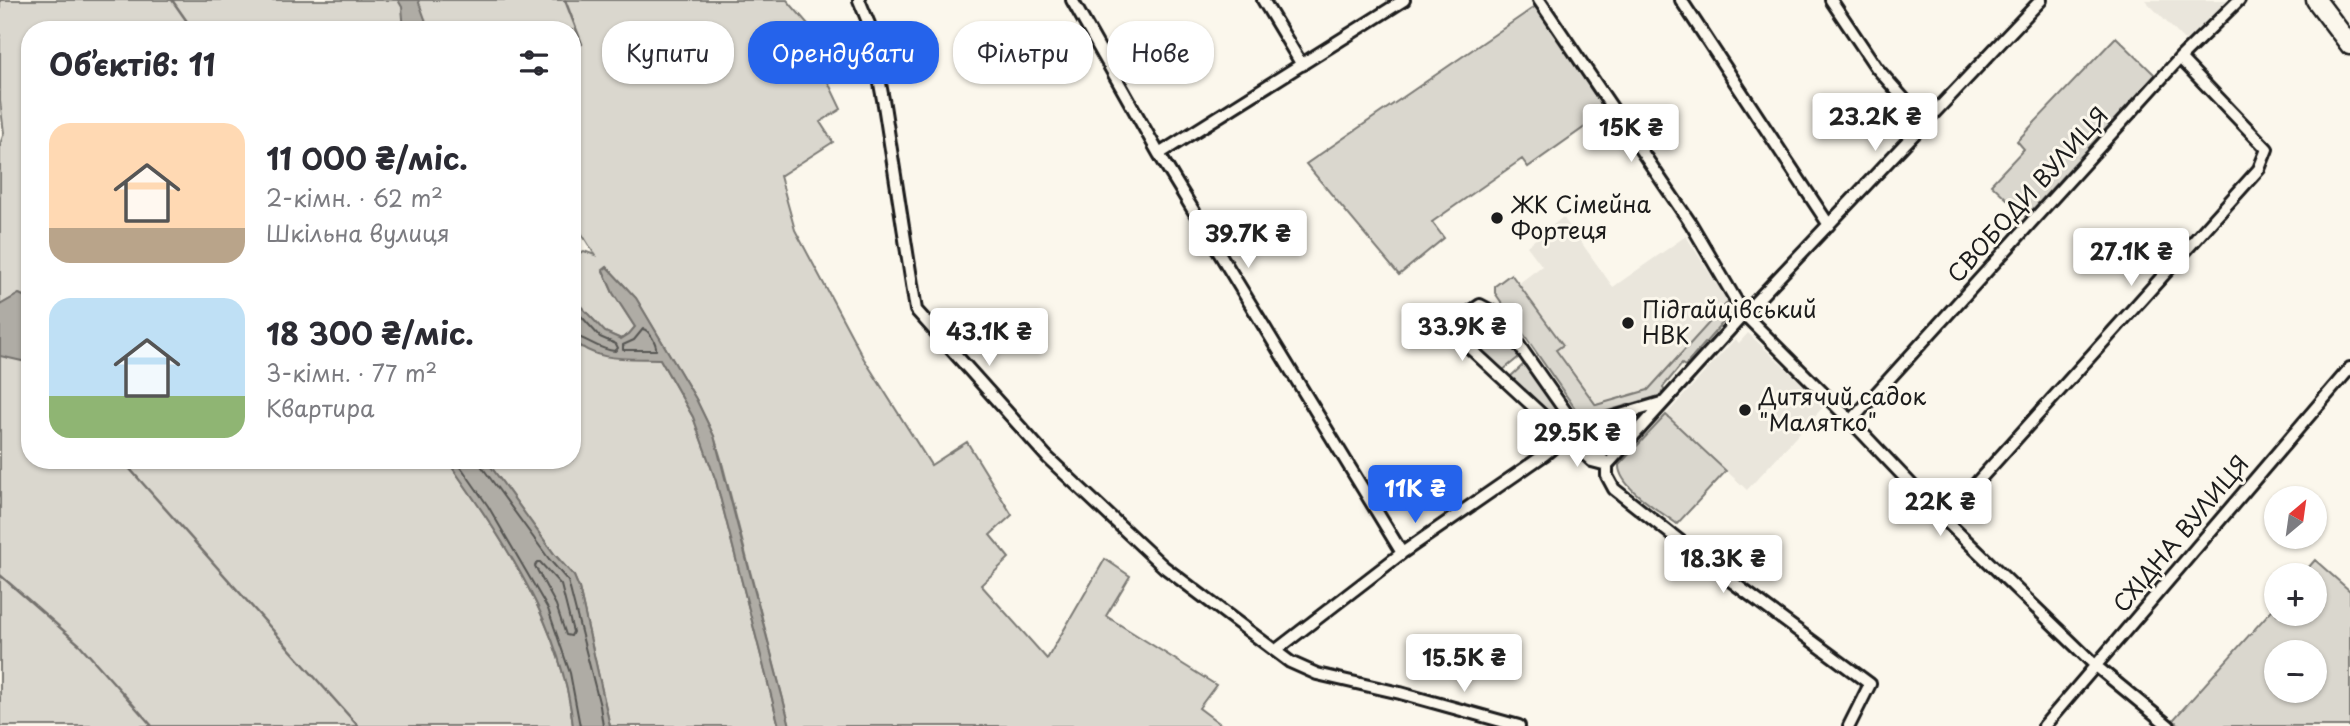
<!DOCTYPE html>
<html lang="uk">
<meta charset="utf-8">
<style>
body{margin:0;font-family:"Playpen Sans",sans-serif;background:#f7f7f7;color:#2b2b33;height:100vh;display:flex;flex-direction:column;font-size:26px;white-space:nowrap}
*{box-sizing:border-box;margin:0}
p{font-size:23px;color:#7c7c81}
.icon{flex:none;width:38px;height:38px;fill:none;stroke:currentColor;stroke-width:2;stroke-linecap:round;stroke-linejoin:round}
.map{position:relative;flex:1;overflow:hidden}
.sheet{position:absolute;left:21px;top:21px;width:560px;height:448px;display:flex;flex-direction:column;background:#fff;border-radius:28px;box-shadow:0 2px 5px #0004}
.sheet>*{flex:none}
.top-card{position:absolute;left:602px;top:21px;width:665px;height:63px;display:flex;gap:14px}
.needle{width:46px;rotate:29deg}
.controls{position:absolute;left:2264px;top:486px;display:grid;gap:14px}
.controls a{display:grid;place-items:center;width:63px;height:63px;border-radius:50%;background:#fff;box-shadow:0 2px 5px #0004;font-size:35px}
.price{position:absolute;translate:-50% -60px;padding:0 16px;border-radius:7px;background:#fff;color:#222;font-size:23px;line-height:46px;filter:drop-shadow(0 2px 4px #0008)}
.price::after{content:'';position:absolute;left:50%;top:42px;width:21px;height:16px;margin-left:-10px;background:inherit;clip-path:polygon(0 0,100% 0,50% 100%)}
.price.on{background:#2563eb;color:#fff}
ul{padding:0;list-style:none}
li{display:flex;align-items:center;gap:21px;height:175px;padding:0 28px}
li span{display:grid;place-items:center;flex:none;width:196px;height:140px;border-radius:21px;color:#555}
li>.icon{margin-inline-start:auto}
span .icon{width:84px;height:84px;fill:#fffc;stroke-width:1}
li b{font-size:30px}
h2{display:flex;justify-content:space-between;align-items:center;height:84px;padding:0 28px;font-size:30px}
.pill{padding:0 24px;border-radius:28px;background:#fff;box-shadow:0 2px 5px #0004;font-size:24px;line-height:63px}
.pill.on{background:#2563eb;color:#fff}
.map>svg:first-child{display:block}
</style>
<div class="map">
<svg width="2350" height="726" viewBox="0 0 2350 726">
<rect width="100%" height="100%" fill="#fbf7ec"/>
<filter id="ink" filterUnits="userSpaceOnUse"><feTurbulence type="fractalNoise" baseFrequency=".0143" numOctaves="2"/><feDisplacementMap in="SourceGraphic" scale="14" xChannelSelector="R" yChannelSelector="G"/><feConvolveMatrix kernelMatrix="1 2 1 2 8 2 1 2 1" color-interpolation-filters="sRGB"/></filter>
<g filter="url(#ink)">
<path fill="#eae6dc" d="M 2145,0 L 2227,0 L 2185,41 Z
M 1563,217 L 1613,287 L 1686,236 L 1728,302 L 1648,390 L 1596,405 L 1556,350 L 1562,345 L 1518,284 L 1542,266 L 1527,246 Z
M 1748,333 L 1825,405 L 1747,490 L 1666,415 L 1735,339 L 1739,343 Z"/>
<path fill="#dad7ce" stroke="#7b7a75" stroke-width="2" fill-rule="evenodd" d="M 0,0 L 787,0 L 808,24 L 786,40 L 803,70 L 818,61 L 841,109 L 820,122 L 833,142 L 780,176 L 795,230 L 864,359 L 931,465 L 967,442 L 1012,515 L 990,535 L 1009,558 L 981,585 L 1047,659 L 1105,559 L 1130,576 L 1106,616 L 1216,685 L 1199,708 L 1223,726 L 790,726 L 721,459 L 714,436 L 696,399 L 636,298 L 607,267 L 603,271 L 613,293 L 635,327 L 629,334 L 621,339 L 605,332 L 572,297 L 572,256 L 584,251 L 595,255 L 572,218 L 572,30 L 30,30 L 30,299 L 19,294 L 0,305 L 0,144 L 4,133 L 0,101 Z
M 1536,6 L 1606,112 L 1528,167 L 1522,159 L 1432,222 L 1444,238 L 1399,275 L 1306,164 Z
M 2116,37 L 2155,75 L 2026,217 L 1991,184 L 2024,149 L 2017,141 Z
M 1511,274 L 1563,345 L 1556,350 L 1596,405 L 1648,390 L 1728,302 L 1733,311 L 1685,366 L 1682,364 L 1663,387 L 1664,390 L 1659,396 L 1590,416 L 1579,414 L 1495,293 L 1495,286 Z
M 1488,319 L 1493,320 L 1519,357 L 1502,371 L 1469,339 C 1473,328 1477,323 1488,319 Z
M 572,339 L 580,347 L 660,359 L 693,417 L 716,481 L 779,726 L 610,726 L 579,588 L 574,576 L 555,555 L 486,460 L 572,460 Z
M 30,340 L 30,460 L 447,460 C 503,540 563,626 573,726 L 0,726 L 0,341 Z
M 1524,364 L 1567,424 L 1562,429 L 1509,378 Z
M 1666,415 L 1726,471 L 1677,524 C 1660,511 1618,487 1619,465 Z
M 1638,416 L 1640,420 L 1613,450 L 1600,450 L 1590,436 L 1591,429 Z
M 2315,560 L 2350,591 L 2350,726 L 2181,726 L 2173,720 L 2277,604 L 2277,614 L 2315,614 L 2315,576 L 2301,576 ZM 2277,653 L 2315,653 L 2315,691 L 2277,691 Z"/>
<path fill="#afaca5" stroke="#74726e" stroke-width="2" d="M 398,0 L 418,0 L 429,30 L 404,30 L 402,7 Z
M 607,267 L 636,298 L 696,399 L 714,436 L 790,726 L 779,726 L 716,481 L 693,417 L 660,359 C 629,358 596,363 572,339 L 572,297 L 605,332 L 621,339 L 629,334 L 635,327 L 613,293 L 603,270 Z
M 19,294 L 30,299 L 30,367 L 26,362 L 0,356 L 0,305 Z
M 447,460 L 486,460 L 555,555 L 574,576 L 579,588 L 610,726 L 573,726 C 563,626 503,540 447,460 Z"/>
<g fill="none" stroke-linecap="round" stroke-linejoin="round">
<path stroke="#575653" stroke-width="2" d="M 572,306 L 600,337 L 616,344 L 618,348 L 615,351 C 598,350 587,338 572,335
M 643,329 C 649,330 657,344 656,350 L 623,350 L 623,345 L 634,340 Z
M 456,460 L 488,506 L 548,609 L 570,673 L 580,726
M 481,460 L 482,467 L 549,559 L 568,581 L 600,706 L 603,726
M 537,562 L 540,562 L 561,585 L 573,632 L 571,636 L 566,635 L 556,605 L 535,566 Z"/>
<path stroke="#74726e" stroke-width="2.5" d="M 172,0 L 193,30
M 565,0 L 582,44
M 122,460 L 358,726
M 0,575 L 80,645 L 152,726"/>
<defs>
<path id="minor" d="M 859,0 L 869,24 L 884,105 L 916,310 L 1048,458 L 1164,567 L 1290,662 L 1317,674 L 1400,693 L 1519,726
M 1072,0 L 1159,154 L 1402,553
M 1263,0 L 1302,65
M 1539,0 L 1691,224 L 1744,314 L 1851,421 L 1944,519 L 2096,666 L 2169,726
M 1681,0 L 1829,225
M 1831,0 L 1876,67 L 1925,123
M 1159,154 L 1404,0
M 1480,305 L 1497,314 L 1577,428 L 1607,465 L 1592,461 L 1458,337 L 1464,316 Z
M 1851,421 L 2180,58 L 2239,0
M 1607,465 L 1744,314 L 2041,0
M 1607,465 L 1607,476 L 1614,489 L 1731,581 L 1870,684 L 1849,726
M 1944,519 L 2259,169 L 2267,149 L 2180,58
M 1275,651 L 1402,553 L 1544,455 L 1577,428 L 1661,403
M 2044,726 L 2350,368"/>
<path id="highway" d="M 2316,0 L 2350,45"/>
</defs>
<use href="#minor" stroke="#1c1c1c" stroke-width="16"/>
<use href="#highway" stroke="#1c1c1c" stroke-width="23"/>
<use href="#minor" stroke="#fbf7ec" stroke-width="10"/>
<use href="#highway" stroke="#fbf7ec" stroke-width="18"/>
</g>
</g>
<g fill="#1c1c1c" stroke="#fbf7ec" stroke-width="2.5">
<circle cx="1497" cy="218" r="7"/>
<circle cx="1628" cy="323" r="7"/>
<circle cx="1745" cy="410" r="7"/>
</g>
<g text-anchor="middle" stroke-width="6" stroke-linejoin="round" paint-order="stroke">
<g font-size="23" fill="#1c1c1c" stroke="#fbf7ec">
<text transform="translate(2028 195) rotate(-48)" y="8">СВОБОДИ ВУЛИЦЯ</text>
<text transform="translate(2181 534) rotate(-50)" y="8">СХІДНА ВУЛИЦЯ</text>
</g>
<g font-size="23" fill="#1c1c1c" stroke="#fbf7ec" text-anchor="start">
<text x="1511" y="213">ЖК Сімейна<tspan x="1511" dy="26">Фортеця</tspan></text>
<text x="1642" y="318">Підгайцівський<tspan x="1642" dy="26">НВК</tspan></text>
<text x="1759" y="405">Дитячий садок<tspan x="1759" dy="26">"Малятко"</tspan></text>
</g>
</g>
</svg>
<div class="controls">
<a><svg class="needle" viewBox="-14 -14 28 28"><path d="M0-13l5 13h-10z" fill="#e53935"/><path d="M0 13l5-13h-10z" fill="#7c7c81"/></svg></a>
<a>+</a>
<a>−</a>
</div>
<b class="price" style="left:1875px;top:153px">23.2K ₴</b>
<b class="price" style="left:1631px;top:164px">15K ₴</b>
<b class="price" style="left:1248px;top:270px">39.7K ₴</b>
<b class="price" style="left:2131px;top:288px">27.1K ₴</b>
<b class="price" style="left:1462px;top:363px">33.9K ₴</b>
<b class="price" style="left:989px;top:368px">43.1K ₴</b>
<b class="price" style="left:1577px;top:469px">29.5K ₴</b>
<b class="price on" style="left:1415px;top:525px">11K ₴</b>
<b class="price" style="left:1940px;top:538px">22K ₴</b>
<b class="price" style="left:1723px;top:595px">18.3K ₴</b>
<b class="price" style="left:1464px;top:694px">15.5K ₴</b>
<div class="top-card">
<a class="pill">Купити</a>
<a class="pill on">Орендувати</a>
<a class="pill">Фільтри</a>
<a class="pill">Нове</a>
</div>
<section class="sheet">
<h2>Об’єктів: 11<svg class="icon" aria-label="filters" viewBox="0 0 24 24"><path d="M4 7h16M4 17h16"/><circle cx="9" cy="7" r="2"/><circle cx="15" cy="17" r="2"/></svg></h2>
<ul>
<li><span style="background:linear-gradient(#ffd9b3 75%,#b9a48a 0)"><svg class="icon" aria-label="home" viewBox="0 0 24 24"><path d="M3 11l9-7 9 7M6 9v11h12V9"/></svg></span><div><b>11 000 ₴/міс.</b><p>2-кімн. · 62 m²</p><p>Шкільна вулиця</p></div></li>
<li><span style="background:linear-gradient(#bfe0f5 70%,#8fb573 0)"><svg class="icon" aria-label="home" viewBox="0 0 24 24"><path d="M3 11l9-7 9 7M6 9v11h12V9"/></svg></span><div><b>18 300 ₴/міс.</b><p>3-кімн. · 77 m²</p><p>Квартира</p></div></li>
</ul>
</section>
</div>
